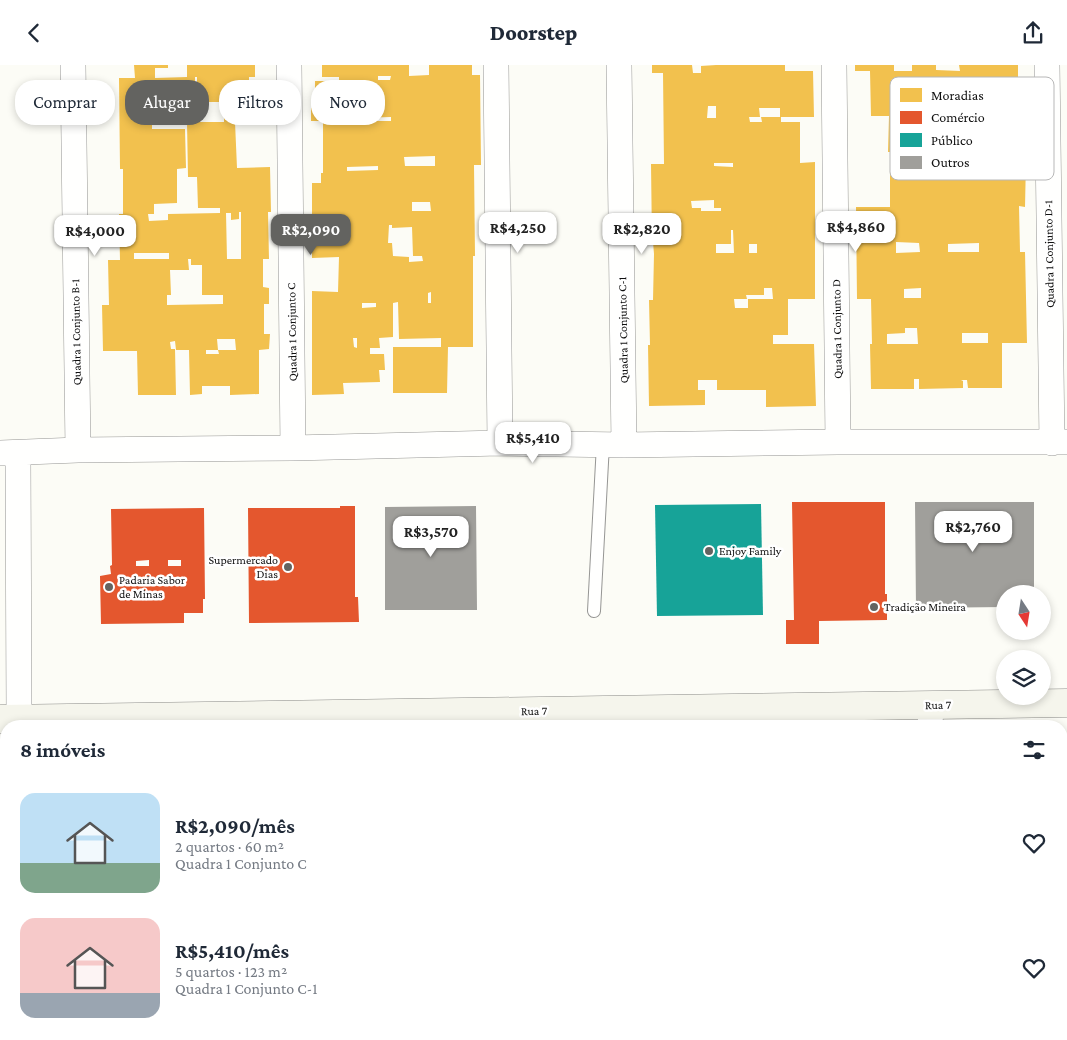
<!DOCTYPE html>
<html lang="pt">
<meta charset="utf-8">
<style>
body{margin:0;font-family:"Crimson Pro",serif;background:#f6f6f7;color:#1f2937;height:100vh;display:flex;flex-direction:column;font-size:19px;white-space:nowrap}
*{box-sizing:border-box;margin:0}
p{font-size:16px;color:#747a83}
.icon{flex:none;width:28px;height:28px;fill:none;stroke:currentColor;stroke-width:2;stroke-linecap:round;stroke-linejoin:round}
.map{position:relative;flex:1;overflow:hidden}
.drawer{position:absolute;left:0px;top:655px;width:1068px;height:320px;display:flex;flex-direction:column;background:#fff;border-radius:20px 20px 0 0;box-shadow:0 2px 8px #0003}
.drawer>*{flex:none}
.top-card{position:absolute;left:15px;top:15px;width:500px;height:45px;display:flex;gap:10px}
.needle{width:32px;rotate:168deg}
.buttons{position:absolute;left:996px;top:520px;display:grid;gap:10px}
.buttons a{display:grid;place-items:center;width:55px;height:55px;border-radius:50%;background:#fff;box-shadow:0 2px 8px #0003;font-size:25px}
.price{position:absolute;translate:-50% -42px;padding:0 11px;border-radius:10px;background:#fff;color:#222;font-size:16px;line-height:32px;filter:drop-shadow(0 1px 2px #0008)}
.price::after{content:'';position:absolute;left:50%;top:30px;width:15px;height:11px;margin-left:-8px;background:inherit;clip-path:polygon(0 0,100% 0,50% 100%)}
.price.on{background:#636360;color:#fff}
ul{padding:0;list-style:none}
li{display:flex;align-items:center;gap:15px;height:125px;padding:0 20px}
li span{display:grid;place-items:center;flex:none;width:140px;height:100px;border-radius:15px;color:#555}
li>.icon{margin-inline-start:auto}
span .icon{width:60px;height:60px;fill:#fffc;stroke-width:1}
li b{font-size:21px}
h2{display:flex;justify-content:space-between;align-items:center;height:60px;padding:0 20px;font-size:21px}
.pill{padding:0 18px;border-radius:20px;background:#fff;box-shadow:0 2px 8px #0003;font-size:18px;line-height:45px}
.pill.on{background:#636360;color:#fff}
header{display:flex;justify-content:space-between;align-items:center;height:65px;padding:0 20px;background:#fff;font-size:22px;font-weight:800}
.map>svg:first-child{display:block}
</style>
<header><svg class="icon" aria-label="back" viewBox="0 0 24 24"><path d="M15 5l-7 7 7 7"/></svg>Doorstep<svg class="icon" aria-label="share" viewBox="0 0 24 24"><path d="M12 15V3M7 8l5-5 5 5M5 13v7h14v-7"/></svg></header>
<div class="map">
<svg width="1067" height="975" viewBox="0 0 1067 975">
<rect width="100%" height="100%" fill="#fcfcf6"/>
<path fill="#f2c14e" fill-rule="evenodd" d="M 134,0 L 168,0 L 168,3 L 155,3 L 155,13 L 187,12 L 187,0 L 255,0 L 255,12 L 249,12 L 249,32 L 267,33 L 267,57 L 235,57 L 237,103 L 270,102 L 271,147 L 268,147 L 269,194 L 263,194 L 263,222 L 269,223 L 269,239 L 264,239 L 264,269 L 270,269 L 269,284 L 259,285 L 259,329 L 230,330 L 230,321 L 202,321 L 202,329 L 190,330 L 189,285 L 176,285 L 175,276 L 170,277 L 171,284 L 175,284 L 176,330 L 138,330 L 137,286 L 103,286 L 102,240 L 109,240 L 108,195 L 120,195 L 119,149 L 123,149 L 123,104 L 120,104 L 119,13 L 135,13 ZM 195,12 L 197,12 L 197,37 L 224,37 L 224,57 L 187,57 L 188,112 L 197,112 L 198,143 L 220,143 L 220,148 L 168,149 L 168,155 L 149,156 L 148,149 L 154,149 L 154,139 L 177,138 L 177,104 L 186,103 L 185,64 L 152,64 L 152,52 L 195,51 ZM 239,147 L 241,147 L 241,194 L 227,194 L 226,148 L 231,148 L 231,155 L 239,154 ZM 134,188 L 169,188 L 169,194 L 134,194 ZM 188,194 L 191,194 L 191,200 L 202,200 L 202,230 L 223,230 L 223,239 L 167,240 L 167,230 L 171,230 L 170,205 L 189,205 ZM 217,274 L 235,274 L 236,285 L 218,285 L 219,289 L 206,289 L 206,285 L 218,285 Z
M 322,0 L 409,0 L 409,11 L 429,10 L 429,0 L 472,0 L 472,10 L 480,10 L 481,100 L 474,100 L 475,191 L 473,191 L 473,282 L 448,282 L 447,328 L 393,328 L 393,282 L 441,282 L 441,273 L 399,274 L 398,237 L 393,238 L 393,272 L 379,273 L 380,283 L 370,283 L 370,289 L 384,289 L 385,305 L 379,305 L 380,317 L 343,318 L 344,329 L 312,330 L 312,226 L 338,227 L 339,192 L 312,193 L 312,118 L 321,118 L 321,108 L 323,108 L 323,56 L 311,56 L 311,43 L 315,42 L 315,16 L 339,16 L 339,12 L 322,12 ZM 378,11 L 391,11 L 390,15 L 378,15 ZM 344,48 L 358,48 L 358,53 L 391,52 L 391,56 L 344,56 ZM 435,91 L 435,101 L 405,101 L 404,92 ZM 378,101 L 378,105 L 347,106 L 347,102 ZM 412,137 L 430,137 L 431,146 L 412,146 ZM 389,160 L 392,160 L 392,163 L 412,162 L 413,191 L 422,191 L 423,196 L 409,197 L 409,192 L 393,191 L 392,178 L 388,178 ZM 431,227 L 431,238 L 428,238 L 428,228 ZM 362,238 L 376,238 L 376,242 L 362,243 ZM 353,273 L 357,273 L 357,283 L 354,282 Z
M 652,0 L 692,0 L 693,8 L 701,8 L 701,1 L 716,0 L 785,0 L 785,6 L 813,6 L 814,52 L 780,52 L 780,43 L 759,43 L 760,52 L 749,52 L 750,57 L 762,57 L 761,52 L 781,52 L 781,57 L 800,57 L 800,98 L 815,97 L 815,234 L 788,234 L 788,270 L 773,270 L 773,279 L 814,279 L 816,341 L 766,342 L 766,325 L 717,325 L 717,315 L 698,315 L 698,325 L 705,325 L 705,340 L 649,341 L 648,280 L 650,280 L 649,235 L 653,235 L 654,189 L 653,177 L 652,177 L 651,99 L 664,99 L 663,8 L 652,8 ZM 708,41 L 716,41 L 716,53 L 707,53 ZM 714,98 L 733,98 L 733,102 L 714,101 ZM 714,135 L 714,143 L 721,143 L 721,146 L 701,146 L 701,143 L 692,143 L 691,136 ZM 731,165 L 733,165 L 734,188 L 716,188 L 716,179 L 731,179 ZM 749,179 L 757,179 L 757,188 L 749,188 ZM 764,223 L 772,223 L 773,234 L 748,234 L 748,243 L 735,243 L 734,234 L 747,234 L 746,230 L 764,230 Z
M 855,0 L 894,0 L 894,6 L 912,6 L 912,0 L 936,0 L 936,5 L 960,6 L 959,0 L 1018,0 L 1018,95 L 1026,95 L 1025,142 L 1019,141 L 1020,187 L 1025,187 L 1027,278 L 1002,278 L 1002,323 L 968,323 L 967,315 L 961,315 L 963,316 L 963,323 L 919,324 L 919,314 L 914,314 L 914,324 L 871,324 L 870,279 L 872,279 L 871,234 L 857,234 L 856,142 L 890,142 L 890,97 L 944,96 L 944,73 L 942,73 L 942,65 L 937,65 L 937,71 L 927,71 L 928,87 L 888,87 L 889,51 L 871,51 L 870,6 L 855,6 ZM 911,18 L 918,18 L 919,51 L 897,51 L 897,39 L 912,39 ZM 945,31 L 945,51 L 937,51 L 936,32 ZM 896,177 L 919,178 L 920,187 L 896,188 ZM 979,178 L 979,187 L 948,187 L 948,179 ZM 921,223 L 921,233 L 904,233 L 904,224 ZM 905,263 L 917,263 L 918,279 L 887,279 L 887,269 L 905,268 ZM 962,268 L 988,268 L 988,278 L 962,278 Z
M 238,969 L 275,969 L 275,975 L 238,975 Z
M 396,969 L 462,969 L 462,975 L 396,975 Z
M 681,969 L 821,969 L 821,975 L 681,975 Z
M 212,971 L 222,972 L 222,975 L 136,975 L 136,972 Z"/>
<path fill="#e4572e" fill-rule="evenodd" d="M 792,437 L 885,437 L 885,529 L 887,529 L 887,555 L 819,556 L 819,579 L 786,579 L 786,555 L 794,555 Z
M 340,441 L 355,441 L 355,532 L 358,532 L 359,557 L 249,558 L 248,443 L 340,443 Z
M 204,443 L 205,534 L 203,534 L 203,548 L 184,548 L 184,558 L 101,559 L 100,511 L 111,509 L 110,501 L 112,500 L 111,444 ZM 149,495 L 149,501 L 136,501 L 136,496 ZM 168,495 L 181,495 L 181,501 L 168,501 Z"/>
<path fill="#17a398" d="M 761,439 L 763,550 L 657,551 L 655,440 Z"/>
<path fill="#a09f9b" d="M 915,437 L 1034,437 L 1034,529 L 1005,529 L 1005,542 L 916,543 Z
M 476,441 L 477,545 L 385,545 L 385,442 Z
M 1061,773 L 1067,773 L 1067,912 L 1061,912 Z"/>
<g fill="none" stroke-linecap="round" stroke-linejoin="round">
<defs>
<path id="service" d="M 594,546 L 603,379"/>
<path id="minor" d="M 73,0 L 78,385
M 289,0 L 293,383
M 496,0 L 500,378
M 619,0 L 624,380
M 834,0 L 838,377
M 1047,0 L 1052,378
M 0,388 L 78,385 L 293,383 L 500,378 L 624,380 L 838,377 L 1067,377
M 18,388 L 19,654
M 930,661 L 931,640
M 0,913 L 6,912
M 289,969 L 289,975
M 842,969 L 842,975
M 922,975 L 922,969"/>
<path id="secondary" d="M 0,654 L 1067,638"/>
</defs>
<use href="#service" stroke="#969694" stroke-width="14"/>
<use href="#minor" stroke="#969694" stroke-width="26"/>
<use href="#secondary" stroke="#8d8d8a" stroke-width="29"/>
<path stroke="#b9b9b8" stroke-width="3" stroke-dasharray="5 2.5" stroke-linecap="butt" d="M 556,975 L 559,969"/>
<use href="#service" stroke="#fffffe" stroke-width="12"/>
<use href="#minor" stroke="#fffffe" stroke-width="25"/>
<use href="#secondary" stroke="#f5f5ec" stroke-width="28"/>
</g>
<g fill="#636360" stroke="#fff" stroke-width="2">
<circle cx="709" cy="486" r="5"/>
<circle cx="288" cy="502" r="5"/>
<circle cx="109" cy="522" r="5"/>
<circle cx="874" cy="542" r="5"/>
</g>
<g text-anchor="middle" stroke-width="5" stroke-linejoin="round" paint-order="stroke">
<g font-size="12" fill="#101010" stroke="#fff">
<text transform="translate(1049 189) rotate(-91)" y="4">Quadra 1 Conjunto D-1</text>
<text transform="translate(837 264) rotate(-91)" y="4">Quadra 1 Conjunto D</text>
<text transform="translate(623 265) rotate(-91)" y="4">Quadra 1 Conjunto C-1</text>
<text transform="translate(76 267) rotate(-91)" y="4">Quadra 1 Conjunto B-1</text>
<text transform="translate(292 267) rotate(-91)" y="4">Quadra 1 Conjunto C</text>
<text transform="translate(938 640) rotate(-1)" y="4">Rua 7</text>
<text transform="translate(534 646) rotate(-1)" y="4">Rua 7</text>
</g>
<g font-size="12" fill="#101010" stroke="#fff" text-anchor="start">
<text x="719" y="490">Enjoy Family</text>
<text x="278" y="499" text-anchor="end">Supermercado<tspan x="278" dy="14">Dias</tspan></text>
<text x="119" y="519">Padaria Sabor<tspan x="119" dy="14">de Minas</tspan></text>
<text x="884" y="546">Tradição Mineira</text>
</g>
</g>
<rect x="890" y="12" width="164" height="103" rx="8" fill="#fff" stroke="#b7b7b7" stroke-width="1"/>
<rect x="900" y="23" width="22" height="14" fill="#f2c14e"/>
<rect x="900" y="46" width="22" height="13" fill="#e4572e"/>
<rect x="900" y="68" width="22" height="14" fill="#17a398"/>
<rect x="900" y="91" width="22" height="13" fill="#a09f9b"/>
<g font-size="14" fill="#101010">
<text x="931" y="35">Moradias</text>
<text x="931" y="57">Comércio</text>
<text x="931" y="80">Público</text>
<text x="931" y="102">Outros</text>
</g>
</svg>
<div class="buttons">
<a><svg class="needle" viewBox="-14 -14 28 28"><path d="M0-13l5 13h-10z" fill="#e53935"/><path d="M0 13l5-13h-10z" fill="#747a83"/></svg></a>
<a><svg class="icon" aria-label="layers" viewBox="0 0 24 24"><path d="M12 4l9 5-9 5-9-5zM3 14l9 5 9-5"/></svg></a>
</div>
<b class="price" style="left:856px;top:188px">R$4,860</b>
<b class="price" style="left:518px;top:189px">R$4,250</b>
<b class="price" style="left:642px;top:190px">R$2,820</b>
<b class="price on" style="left:311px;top:191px">R$2,090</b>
<b class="price" style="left:95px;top:192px">R$4,000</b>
<b class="price" style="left:533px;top:399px">R$5,410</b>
<b class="price" style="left:973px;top:488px">R$2,760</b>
<b class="price" style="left:431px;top:493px">R$3,570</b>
<div class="top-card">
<a class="pill">Comprar</a>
<a class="pill on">Alugar</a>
<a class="pill">Filtros</a>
<a class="pill">Novo</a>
</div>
<section class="drawer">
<h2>8 imóveis<svg class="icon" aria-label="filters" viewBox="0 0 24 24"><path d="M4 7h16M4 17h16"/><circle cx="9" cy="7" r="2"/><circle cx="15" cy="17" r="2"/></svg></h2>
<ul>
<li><span style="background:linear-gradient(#bfe0f5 70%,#7fa58c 0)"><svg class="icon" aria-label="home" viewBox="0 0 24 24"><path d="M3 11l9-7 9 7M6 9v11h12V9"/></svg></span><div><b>R$2,090/mês</b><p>2 quartos · 60 m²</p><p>Quadra 1 Conjunto C</p></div><svg class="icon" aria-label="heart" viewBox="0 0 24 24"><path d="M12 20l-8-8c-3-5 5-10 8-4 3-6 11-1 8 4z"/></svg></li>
<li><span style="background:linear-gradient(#f6c9c9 75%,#9aa5b1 0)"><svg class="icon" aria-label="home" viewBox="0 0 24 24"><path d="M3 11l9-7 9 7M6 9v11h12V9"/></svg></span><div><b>R$5,410/mês</b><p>5 quartos · 123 m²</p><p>Quadra 1 Conjunto C-1</p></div><svg class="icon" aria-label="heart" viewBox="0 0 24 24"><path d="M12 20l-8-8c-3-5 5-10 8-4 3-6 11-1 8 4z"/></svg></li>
</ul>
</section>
</div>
